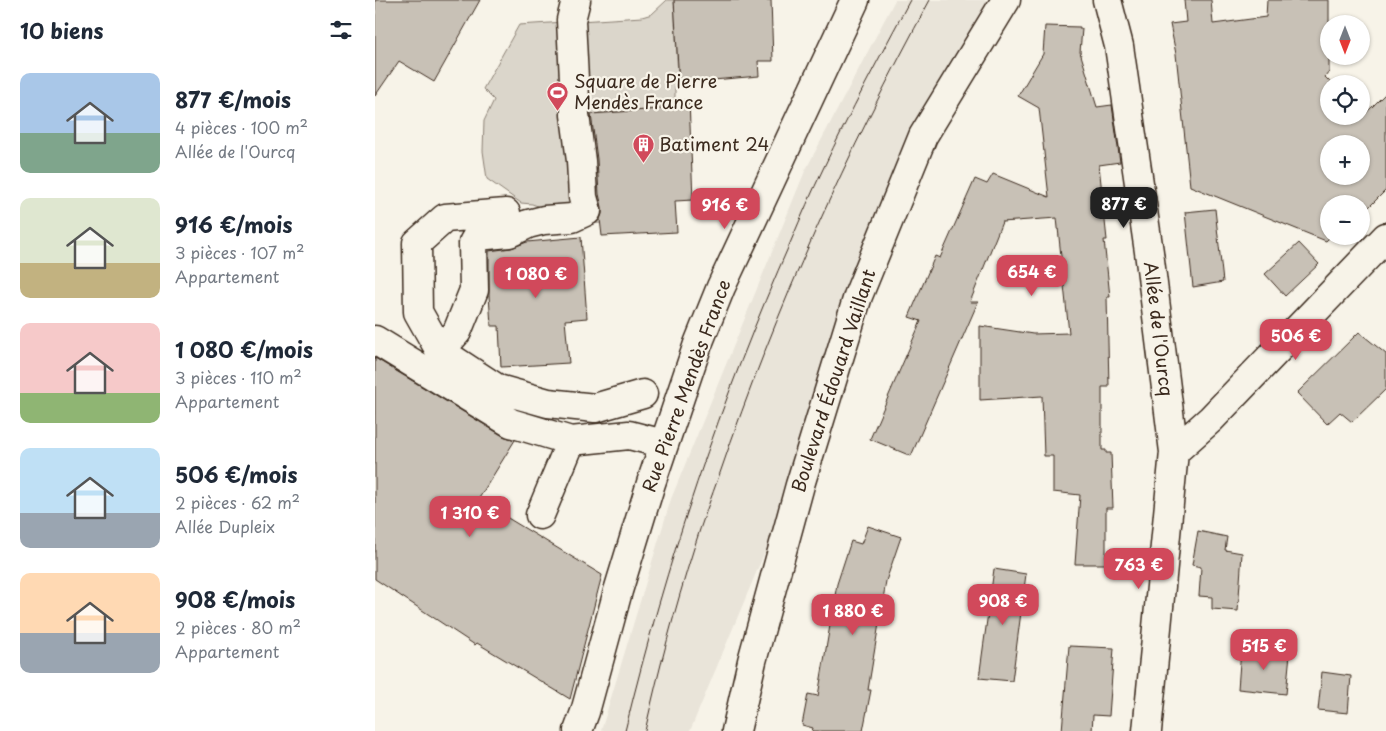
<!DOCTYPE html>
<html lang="fr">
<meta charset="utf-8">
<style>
body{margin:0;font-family:"Playpen Sans",sans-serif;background:#f6f6f7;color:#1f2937;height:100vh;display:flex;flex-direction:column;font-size:19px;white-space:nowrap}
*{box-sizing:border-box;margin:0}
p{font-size:16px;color:#747a83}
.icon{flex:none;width:28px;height:28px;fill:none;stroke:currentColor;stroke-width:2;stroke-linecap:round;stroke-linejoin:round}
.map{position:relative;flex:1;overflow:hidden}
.panel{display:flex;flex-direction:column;background:#fff;width:375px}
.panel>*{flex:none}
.needle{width:32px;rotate:180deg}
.controls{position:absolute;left:945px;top:15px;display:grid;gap:10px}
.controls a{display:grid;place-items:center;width:50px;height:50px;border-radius:50%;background:#fff;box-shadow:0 1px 4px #0004;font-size:25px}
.price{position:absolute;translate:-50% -42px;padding:0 11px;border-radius:10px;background:#d1495b;color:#fff;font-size:16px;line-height:32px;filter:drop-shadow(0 1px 2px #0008)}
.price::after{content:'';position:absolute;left:50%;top:30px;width:15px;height:11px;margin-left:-8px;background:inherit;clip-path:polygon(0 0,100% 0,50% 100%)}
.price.selected{background:#222;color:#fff}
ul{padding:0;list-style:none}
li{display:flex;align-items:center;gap:15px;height:125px;padding:0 20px}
li span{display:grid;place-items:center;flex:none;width:140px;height:100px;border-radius:10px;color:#555}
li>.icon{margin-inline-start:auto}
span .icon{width:60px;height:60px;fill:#fffc;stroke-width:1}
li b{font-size:21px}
h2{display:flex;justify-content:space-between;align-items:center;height:60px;padding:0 20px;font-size:21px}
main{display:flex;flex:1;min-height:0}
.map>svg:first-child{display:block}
</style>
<main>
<section class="panel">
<h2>10 biens<svg class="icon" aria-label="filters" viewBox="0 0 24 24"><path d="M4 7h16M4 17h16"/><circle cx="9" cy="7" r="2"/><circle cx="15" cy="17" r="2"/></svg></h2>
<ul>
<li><span style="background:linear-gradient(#a9c7e8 60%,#7fa58c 0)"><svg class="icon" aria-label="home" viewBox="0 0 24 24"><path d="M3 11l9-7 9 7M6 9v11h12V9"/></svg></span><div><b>877 €/mois</b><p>4 pièces · 100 m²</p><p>Allée de l'Ourcq</p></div></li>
<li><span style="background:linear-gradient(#dfe7d0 65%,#c2b280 0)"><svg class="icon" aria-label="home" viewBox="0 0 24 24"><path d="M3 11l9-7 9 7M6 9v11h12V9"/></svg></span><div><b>916 €/mois</b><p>3 pièces · 107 m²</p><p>Appartement</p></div></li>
<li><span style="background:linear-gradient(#f6c9c9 70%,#8fb573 0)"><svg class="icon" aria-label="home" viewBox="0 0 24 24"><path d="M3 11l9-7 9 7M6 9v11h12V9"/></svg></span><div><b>1 080 €/mois</b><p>3 pièces · 110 m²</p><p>Appartement</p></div></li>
<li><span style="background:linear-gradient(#bfe0f5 65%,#9aa5b1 0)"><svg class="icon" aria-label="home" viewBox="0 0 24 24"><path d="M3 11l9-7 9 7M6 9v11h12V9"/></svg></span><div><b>506 €/mois</b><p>2 pièces · 62 m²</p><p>Allée Dupleix</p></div></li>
<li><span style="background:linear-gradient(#ffd9b3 60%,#9aa5b1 0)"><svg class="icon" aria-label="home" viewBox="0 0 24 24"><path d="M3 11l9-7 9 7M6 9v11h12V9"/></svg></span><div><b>908 €/mois</b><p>2 pièces · 80 m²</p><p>Appartement</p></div></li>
</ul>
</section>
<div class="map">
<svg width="1011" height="731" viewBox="0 0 1011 731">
<rect width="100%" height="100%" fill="#f7f3e8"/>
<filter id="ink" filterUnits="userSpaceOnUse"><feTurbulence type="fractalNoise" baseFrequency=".02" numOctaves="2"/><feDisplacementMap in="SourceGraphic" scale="10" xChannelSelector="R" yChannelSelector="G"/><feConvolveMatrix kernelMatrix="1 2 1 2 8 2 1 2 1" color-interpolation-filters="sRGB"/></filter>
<g filter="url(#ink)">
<path fill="#e9e4d9" d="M 520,0 L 620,0 L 592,53 L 419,482 L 315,731 L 226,731 L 296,499 L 430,171 Z"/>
<path fill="#dbd6cb" stroke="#8b8074" d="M 292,0 L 299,0 L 303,77 L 300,85 L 300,101 L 286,102 L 286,109 L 214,114 L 214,138 L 217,138 L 217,155 L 213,160 L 224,208 L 229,208 L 230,223 L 178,224 L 178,211 L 157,204 L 146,203 L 112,179 L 108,151 L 109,121 L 119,100 L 108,89 L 144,25 L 267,17 L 277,14 Z"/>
<path fill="#c8c1b6" stroke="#3b2a1e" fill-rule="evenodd" d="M 0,0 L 105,0 L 59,82 L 24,61 L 0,96 Z
M 299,0 L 396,0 L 398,61 L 383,61 L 384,76 L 304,83 Z
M 809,0 L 836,0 L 838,24 L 891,17 L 892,0 L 954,0 L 954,72 L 950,77 L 957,84 L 954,84 L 954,116 L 986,116 L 986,110 L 990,114 L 1011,93 L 1011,190 L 986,215 L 986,204 L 954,204 L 954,236 L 956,236 L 951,241 L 815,186 L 801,54 L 795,24 L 811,22 ZM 954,144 L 986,144 L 986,176 L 954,176 Z
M 670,26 L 705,27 L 705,29 L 707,29 L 705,52 L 722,107 L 737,105 L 745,162 L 724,165 L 732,240 L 729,240 L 735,297 L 732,297 L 734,387 L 727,387 L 727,450 L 731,450 L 731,453 L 736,453 L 738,508 L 731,508 L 731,564 L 700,564 L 705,495 L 678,492 L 678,456 L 669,456 L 667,396 L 605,400 L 605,326 L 658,334 L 694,333 L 682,218 L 627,222 L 595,302 L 603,302 L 536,456 L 495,439 L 546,321 L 534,317 L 560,256 L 565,258 L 600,179 L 612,184 L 618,174 L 674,197 L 664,108 L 643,96 L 668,54 Z
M 314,100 L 318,200 L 300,201 L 302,232 L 227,236 L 225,219 L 227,214 L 227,207 L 224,194 L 222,159 L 216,114 L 286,109 L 286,102 Z
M 840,209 L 848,282 L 818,287 L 810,212 Z
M 206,237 L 212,318 L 190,320 L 194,363 L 126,367 L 124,326 L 116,326 L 114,295 L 114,251 L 136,248 L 152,242 Z
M 924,243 L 944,264 L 910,296 L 890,274 Z
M 984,332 L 1011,354 L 1011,389 L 977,422 L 965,412 L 952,424 L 922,393 Z
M 0,358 L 128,436 L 140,440 L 103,500 L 227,575 L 195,699 L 102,643 L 100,645 L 0,579 Z
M 493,526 L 526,537 L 511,581 L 493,690 L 496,690 L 488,731 L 437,731 L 438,728 L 427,725 L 433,694 L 443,696 L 462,584 L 476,541 L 486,544 Z
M 823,531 L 852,537 L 850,550 L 867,553 L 863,611 L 837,609 L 837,597 L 824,596 L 826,567 L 817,565 Z
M 619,569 L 651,574 L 637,681 L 604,678 Z
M 694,646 L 739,648 L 734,716 L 718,715 L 717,731 L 687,731 Z
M 866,649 L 915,654 L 911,694 L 863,689 Z
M 947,672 L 976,676 L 973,713 L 943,710 Z"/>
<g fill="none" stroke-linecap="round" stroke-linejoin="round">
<defs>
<path id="minor" d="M 732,0 L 744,46 L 774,252 L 799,452 L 772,731
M 131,213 L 70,218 L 42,243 L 43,312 L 65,351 L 123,389 L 173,403 L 220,408 L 268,394
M 0,340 L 136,423 L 196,441 L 254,435 L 289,444
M 65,351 L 82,332 L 99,290 L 98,243 L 102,236 L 134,233 L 153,224 L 169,220 L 197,218 L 212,211 L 208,197 L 206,161 L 200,115 L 200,99 L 196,20 L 201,0
M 799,452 L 836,419 L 1011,237
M 165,515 L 196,441
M 203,731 L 210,712 L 243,591 L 276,483 L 323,344 L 346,287 L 480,0
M 361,731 L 377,661 L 425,485 L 483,296 L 548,136 L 631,0"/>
</defs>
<use href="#minor" stroke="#3b2a1e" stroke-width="31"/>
<use href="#minor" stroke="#f7f3e8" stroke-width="28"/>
<path stroke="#3b2a1e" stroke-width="1" d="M 250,731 C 291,563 346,399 416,241 C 426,217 437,192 448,169 C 475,112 505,56 535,0
M 270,731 C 284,669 300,608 319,548 C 327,522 336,498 345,473 C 401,309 472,152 555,0"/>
</g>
</g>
<defs>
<symbol id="stadium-pin" viewBox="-11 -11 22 30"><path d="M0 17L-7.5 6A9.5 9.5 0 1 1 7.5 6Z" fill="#d1495b" stroke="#f7f3e8"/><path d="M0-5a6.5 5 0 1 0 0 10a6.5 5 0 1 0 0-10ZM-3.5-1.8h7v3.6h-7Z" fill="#fff"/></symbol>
<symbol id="building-pin" viewBox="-11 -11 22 30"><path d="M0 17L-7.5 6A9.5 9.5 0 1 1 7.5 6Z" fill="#d1495b" stroke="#f7f3e8"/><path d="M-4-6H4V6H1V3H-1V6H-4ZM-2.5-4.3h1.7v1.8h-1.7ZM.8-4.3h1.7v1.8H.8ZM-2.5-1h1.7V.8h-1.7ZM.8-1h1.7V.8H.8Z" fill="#fff"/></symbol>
</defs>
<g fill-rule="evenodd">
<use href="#stadium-pin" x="170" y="80" width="25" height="34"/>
<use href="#building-pin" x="256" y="132" width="25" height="34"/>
</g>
<g text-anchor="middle" stroke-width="4.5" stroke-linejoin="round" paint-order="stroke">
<g font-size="18" fill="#3b2a1e" stroke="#f7f3e8" text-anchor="start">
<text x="199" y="88">Square de Pierre<tspan x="199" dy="21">Mendès France</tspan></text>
<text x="284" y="151">Batiment 24</text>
</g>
<g font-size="18" fill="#3b2a1e" stroke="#f7f3e8">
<text transform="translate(783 329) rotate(83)" y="6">Allée de l'Ourcq</text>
<text transform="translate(459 381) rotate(-72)" y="6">Boulevard Édouard Vaillant</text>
<text transform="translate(312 386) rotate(-70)" y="6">Rue Pierre Mendès France</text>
</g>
</g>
</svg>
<div class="controls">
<a><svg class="needle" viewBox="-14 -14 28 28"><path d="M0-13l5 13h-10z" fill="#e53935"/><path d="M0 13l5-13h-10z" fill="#747a83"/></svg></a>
<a><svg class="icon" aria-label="locate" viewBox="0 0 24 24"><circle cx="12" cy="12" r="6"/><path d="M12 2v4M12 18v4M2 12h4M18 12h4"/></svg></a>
<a>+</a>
<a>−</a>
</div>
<b class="price selected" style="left:749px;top:229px">877 €</b>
<b class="price" style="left:350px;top:230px">916 €</b>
<b class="price" style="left:657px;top:297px">654 €</b>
<b class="price" style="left:161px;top:299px">1 080 €</b>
<b class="price" style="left:921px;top:361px">506 €</b>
<b class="price" style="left:95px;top:538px">1 310 €</b>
<b class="price" style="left:764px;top:590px">763 €</b>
<b class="price" style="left:628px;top:626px">908 €</b>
<b class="price" style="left:478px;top:636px">1 880 €</b>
<b class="price" style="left:889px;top:671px">515 €</b>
</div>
</main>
